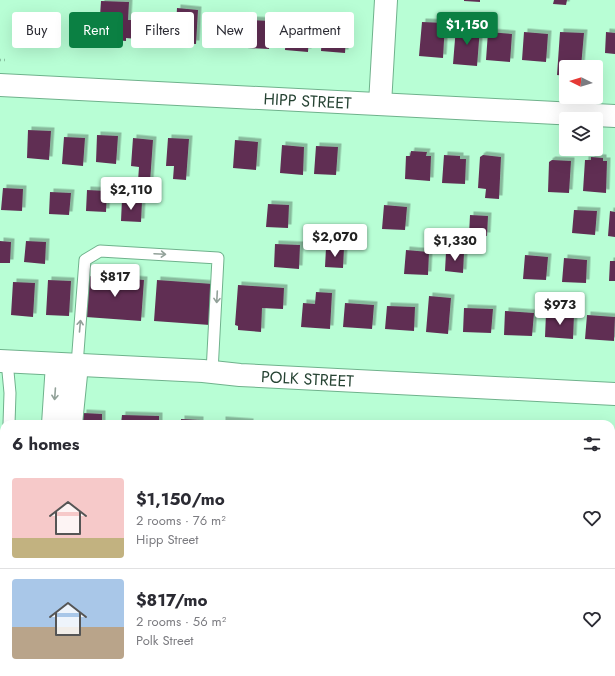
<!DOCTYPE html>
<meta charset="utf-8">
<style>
body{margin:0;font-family:Jost,sans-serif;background:#f2f2f3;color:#2b2b33;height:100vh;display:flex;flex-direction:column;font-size:15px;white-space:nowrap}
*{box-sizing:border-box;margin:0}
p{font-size:13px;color:#7c7c81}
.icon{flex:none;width:22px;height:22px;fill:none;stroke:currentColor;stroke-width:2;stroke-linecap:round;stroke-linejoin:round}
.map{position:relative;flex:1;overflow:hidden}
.drawer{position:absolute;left:0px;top:420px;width:615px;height:256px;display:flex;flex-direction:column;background:#fff;border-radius:12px 12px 0 0;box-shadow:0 4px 16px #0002}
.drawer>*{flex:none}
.banner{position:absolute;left:12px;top:12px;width:400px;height:36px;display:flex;gap:8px}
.needle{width:26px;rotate:275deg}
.controls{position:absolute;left:559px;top:60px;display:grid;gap:8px}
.controls a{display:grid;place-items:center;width:44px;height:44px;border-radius:4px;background:#fff;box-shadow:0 4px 16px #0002;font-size:20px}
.price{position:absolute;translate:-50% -34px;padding:0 9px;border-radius:4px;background:#fff;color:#222;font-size:13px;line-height:26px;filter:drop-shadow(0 1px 2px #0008)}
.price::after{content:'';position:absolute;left:50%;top:24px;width:12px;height:9px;margin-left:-6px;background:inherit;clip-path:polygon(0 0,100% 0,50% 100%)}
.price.selected{background:#0b8043;color:#fff}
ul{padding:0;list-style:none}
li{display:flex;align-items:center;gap:12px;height:100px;padding:0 12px}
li+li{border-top:1px solid #e1e1e2}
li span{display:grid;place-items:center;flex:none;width:112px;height:80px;border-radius:4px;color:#555}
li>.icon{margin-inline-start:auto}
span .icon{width:48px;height:48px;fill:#fffc;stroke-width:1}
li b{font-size:17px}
h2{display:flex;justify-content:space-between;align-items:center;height:48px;padding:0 12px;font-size:17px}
.pill{padding:0 14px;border-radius:4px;background:#fff;box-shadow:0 4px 16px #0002;font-size:14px;line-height:36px}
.pill.selected{background:#0b8043;color:#fff}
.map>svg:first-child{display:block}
</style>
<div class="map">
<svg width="615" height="676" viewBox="0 0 615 676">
<defs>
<filter id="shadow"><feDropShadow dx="3.5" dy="-3.5" stdDeviation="0" flood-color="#0004"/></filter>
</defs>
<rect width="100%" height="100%" fill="#b8fed5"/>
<path fill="#feb69e" d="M 383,672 L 439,672 L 445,676 L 377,676 Z"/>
<path fill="#602e53" filter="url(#shadow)" d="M 464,0 L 480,0 L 480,2 L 464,1 Z
M 554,0 L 567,0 L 566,5 L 553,4 Z
M 101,1 L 129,2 L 128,20 L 138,20 L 137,39 L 126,38 L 126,41 L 99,39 L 99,32 L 94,32 L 95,16 L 100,16 Z
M 177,8 L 198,10 L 196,44 L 175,43 Z
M 210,17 L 232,19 L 230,47 L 208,46 Z
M 249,20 L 271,21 L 269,49 L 247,48 Z
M 287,22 L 310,23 L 308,52 L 285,50 Z
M 422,22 L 445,23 L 443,58 L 419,56 Z
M 323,23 L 347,25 L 345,53 L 321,51 Z
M 456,27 L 480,28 L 477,66 L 453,64 Z
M 488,32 L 512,34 L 510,62 L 486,60 Z
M 524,32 L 548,34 L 546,62 L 522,60 Z
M 560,32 L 584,33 L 581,67 L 566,67 L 566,76 L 557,75 Z
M 606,32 L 615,33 L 615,54 L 605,53 Z
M 28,130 L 51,131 L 49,160 L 27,158 Z
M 97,135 L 118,136 L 116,164 L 96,162 Z
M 64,137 L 85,138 L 83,166 L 62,164 Z
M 133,138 L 153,140 L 150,182 L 138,181 L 139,167 L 131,166 Z
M 168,138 L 189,139 L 186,180 L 173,179 L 174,166 L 166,166 Z
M 235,140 L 258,142 L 256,170 L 233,168 Z
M 282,145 L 304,147 L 303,175 L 280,173 Z
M 316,146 L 338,147 L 336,175 L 314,174 Z
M 411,151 L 427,152 L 426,156 L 431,156 L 430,181 L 405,179 L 406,156 L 410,156 Z
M 444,155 L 460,156 L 460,159 L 466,159 L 465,184 L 442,183 Z
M 483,155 L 501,157 L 499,199 L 485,198 L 486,189 L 478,188 L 480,157 Z
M 591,157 L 603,158 L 603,161 L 607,161 L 606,193 L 583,191 L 585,160 L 591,160 Z
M 552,160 L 571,161 L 569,193 L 548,192 L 549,162 Z
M 3,188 L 23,189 L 22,211 L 1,210 Z
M 87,190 L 107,191 L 106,212 L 86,211 Z
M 50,192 L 71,193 L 69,215 L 49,214 Z
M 122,199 L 142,201 L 141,222 L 121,221 Z
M 268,204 L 289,205 L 288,228 L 266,227 Z
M 384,205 L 407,207 L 405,230 L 382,229 Z
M 574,210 L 597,211 L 595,235 L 572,233 Z
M 610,211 L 615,212 L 615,237 L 608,236 Z
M 470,215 L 488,216 L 487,236 L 469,235 Z
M 0,241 L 11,242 L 10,263 L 0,263 Z
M 26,241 L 46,242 L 45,264 L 24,262 Z
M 275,244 L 300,245 L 299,269 L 274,267 Z
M 326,248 L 344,248 L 343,268 L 325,267 Z
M 406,250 L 429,252 L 428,275 L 404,274 Z
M 446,252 L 464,253 L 463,273 L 445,271 Z
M 525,255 L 548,257 L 546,280 L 523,279 Z
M 564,258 L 587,260 L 586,283 L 562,282 Z
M 610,261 L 615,261 L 615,281 L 609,281 Z
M 88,276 L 144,280 L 141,321 L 86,317 Z
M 48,280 L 71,281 L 69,316 L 46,315 Z
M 157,280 L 213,284 L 210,325 L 154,321 Z
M 13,282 L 35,283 L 33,317 L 11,315 Z
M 238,285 L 284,288 L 283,309 L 262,308 L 261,332 L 238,330 L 238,326 L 235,325 Z
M 316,292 L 332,293 L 330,329 L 301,327 L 303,303 L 315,304 Z
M 429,296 L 451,298 L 448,334 L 426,332 Z
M 345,303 L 374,305 L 372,329 L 343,327 Z
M 387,306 L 415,307 L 414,331 L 385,329 Z
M 464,308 L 493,309 L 491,333 L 463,332 Z
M 505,311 L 534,313 L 532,336 L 504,335 Z
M 546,313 L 574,315 L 573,339 L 545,337 Z
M 587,315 L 615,317 L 614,341 L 585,339 Z
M 83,413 L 102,414 L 102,424 L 82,424 Z
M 122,415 L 159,416 L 159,424 L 121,424 Z
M 181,419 L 200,420 L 200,424 L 181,424 Z
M 222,420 L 250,422 L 250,424 L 222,424 Z
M 611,440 L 615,440 L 615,464 L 611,464 Z
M 611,492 L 615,492 L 615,517 L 611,516 Z
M 611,543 L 615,543 L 615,565 L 611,565 Z
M 611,589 L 615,589 L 615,613 L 611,613 Z
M 284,672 L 311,672 L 309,676 L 282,676 Z"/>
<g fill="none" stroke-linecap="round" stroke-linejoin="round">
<defs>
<path id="service" d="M 7,361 L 10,393 L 9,424
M 77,365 L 85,260 L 100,251 L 218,258 L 212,372
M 0,551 L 2,551 L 4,527"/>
<g id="minor">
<path id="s1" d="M 0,85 L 615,116"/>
<path d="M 380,104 L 386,0"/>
<path id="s2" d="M 0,361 L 203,371 L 240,375 L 615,394"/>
<path d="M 53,424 L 57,364"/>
<path d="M 71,424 L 77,365"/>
<path d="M 611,663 L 615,664"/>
<path d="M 460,672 L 465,676"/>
<path d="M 362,676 L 365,672"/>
<path d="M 513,676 L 524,672"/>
</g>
</defs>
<use href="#service" stroke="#6fb28c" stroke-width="13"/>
<use href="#minor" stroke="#6fb28c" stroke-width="24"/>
<path stroke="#89c2a1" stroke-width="2.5" stroke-dasharray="1 3" stroke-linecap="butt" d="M 0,60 L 5,60"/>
<use href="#service" stroke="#fff" stroke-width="11"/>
<use href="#minor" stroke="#fff" stroke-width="22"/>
</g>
<defs><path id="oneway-shaft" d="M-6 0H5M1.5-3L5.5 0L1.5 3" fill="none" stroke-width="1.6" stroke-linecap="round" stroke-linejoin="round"/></defs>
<g stroke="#92a199">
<use href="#oneway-shaft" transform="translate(160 254) rotate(3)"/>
<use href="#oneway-shaft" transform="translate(217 297) rotate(93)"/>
<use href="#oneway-shaft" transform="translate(80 326) rotate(-85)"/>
<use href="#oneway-shaft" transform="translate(55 394) rotate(94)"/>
</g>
<g text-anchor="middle" stroke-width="4" stroke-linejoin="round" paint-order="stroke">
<g font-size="16" fill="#264333" stroke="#effcf3">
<text dy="6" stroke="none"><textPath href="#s1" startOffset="308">HIPP STREET</textPath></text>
<text dy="6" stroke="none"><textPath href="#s2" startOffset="308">POLK STREET</textPath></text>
</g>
</g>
</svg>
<div class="controls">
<a><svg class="needle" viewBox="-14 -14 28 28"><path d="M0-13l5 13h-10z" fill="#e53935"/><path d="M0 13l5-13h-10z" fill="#7c7c81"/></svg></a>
<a><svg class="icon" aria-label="layers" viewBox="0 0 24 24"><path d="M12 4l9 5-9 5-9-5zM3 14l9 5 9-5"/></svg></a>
</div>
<b class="price selected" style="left:467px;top:46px">$1,150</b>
<b class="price" style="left:131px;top:211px">$2,110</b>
<b class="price" style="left:335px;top:258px">$2,070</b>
<b class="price" style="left:455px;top:262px">$1,330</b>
<b class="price" style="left:115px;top:298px">$817</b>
<b class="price" style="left:560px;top:326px">$973</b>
<div class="banner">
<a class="pill">Buy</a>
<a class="pill selected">Rent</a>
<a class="pill">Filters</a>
<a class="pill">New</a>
<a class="pill">Apartment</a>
</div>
<section class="drawer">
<h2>6 homes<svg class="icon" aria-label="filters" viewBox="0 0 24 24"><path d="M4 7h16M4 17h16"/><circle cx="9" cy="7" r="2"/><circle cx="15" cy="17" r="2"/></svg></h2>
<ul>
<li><span style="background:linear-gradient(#f6c9c9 75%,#c2b280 0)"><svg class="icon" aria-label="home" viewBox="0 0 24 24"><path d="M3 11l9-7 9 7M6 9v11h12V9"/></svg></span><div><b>$1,150/mo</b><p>2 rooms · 76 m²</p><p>Hipp Street</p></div><svg class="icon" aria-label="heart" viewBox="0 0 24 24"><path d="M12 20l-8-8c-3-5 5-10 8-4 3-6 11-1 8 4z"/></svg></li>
<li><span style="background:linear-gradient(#a9c7e8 60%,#b9a48a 0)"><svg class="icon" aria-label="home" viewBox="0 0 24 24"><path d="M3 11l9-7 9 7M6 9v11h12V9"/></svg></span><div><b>$817/mo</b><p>2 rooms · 56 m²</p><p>Polk Street</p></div><svg class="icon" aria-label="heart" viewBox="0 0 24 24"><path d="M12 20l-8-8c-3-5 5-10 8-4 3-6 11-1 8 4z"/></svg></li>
</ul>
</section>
</div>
